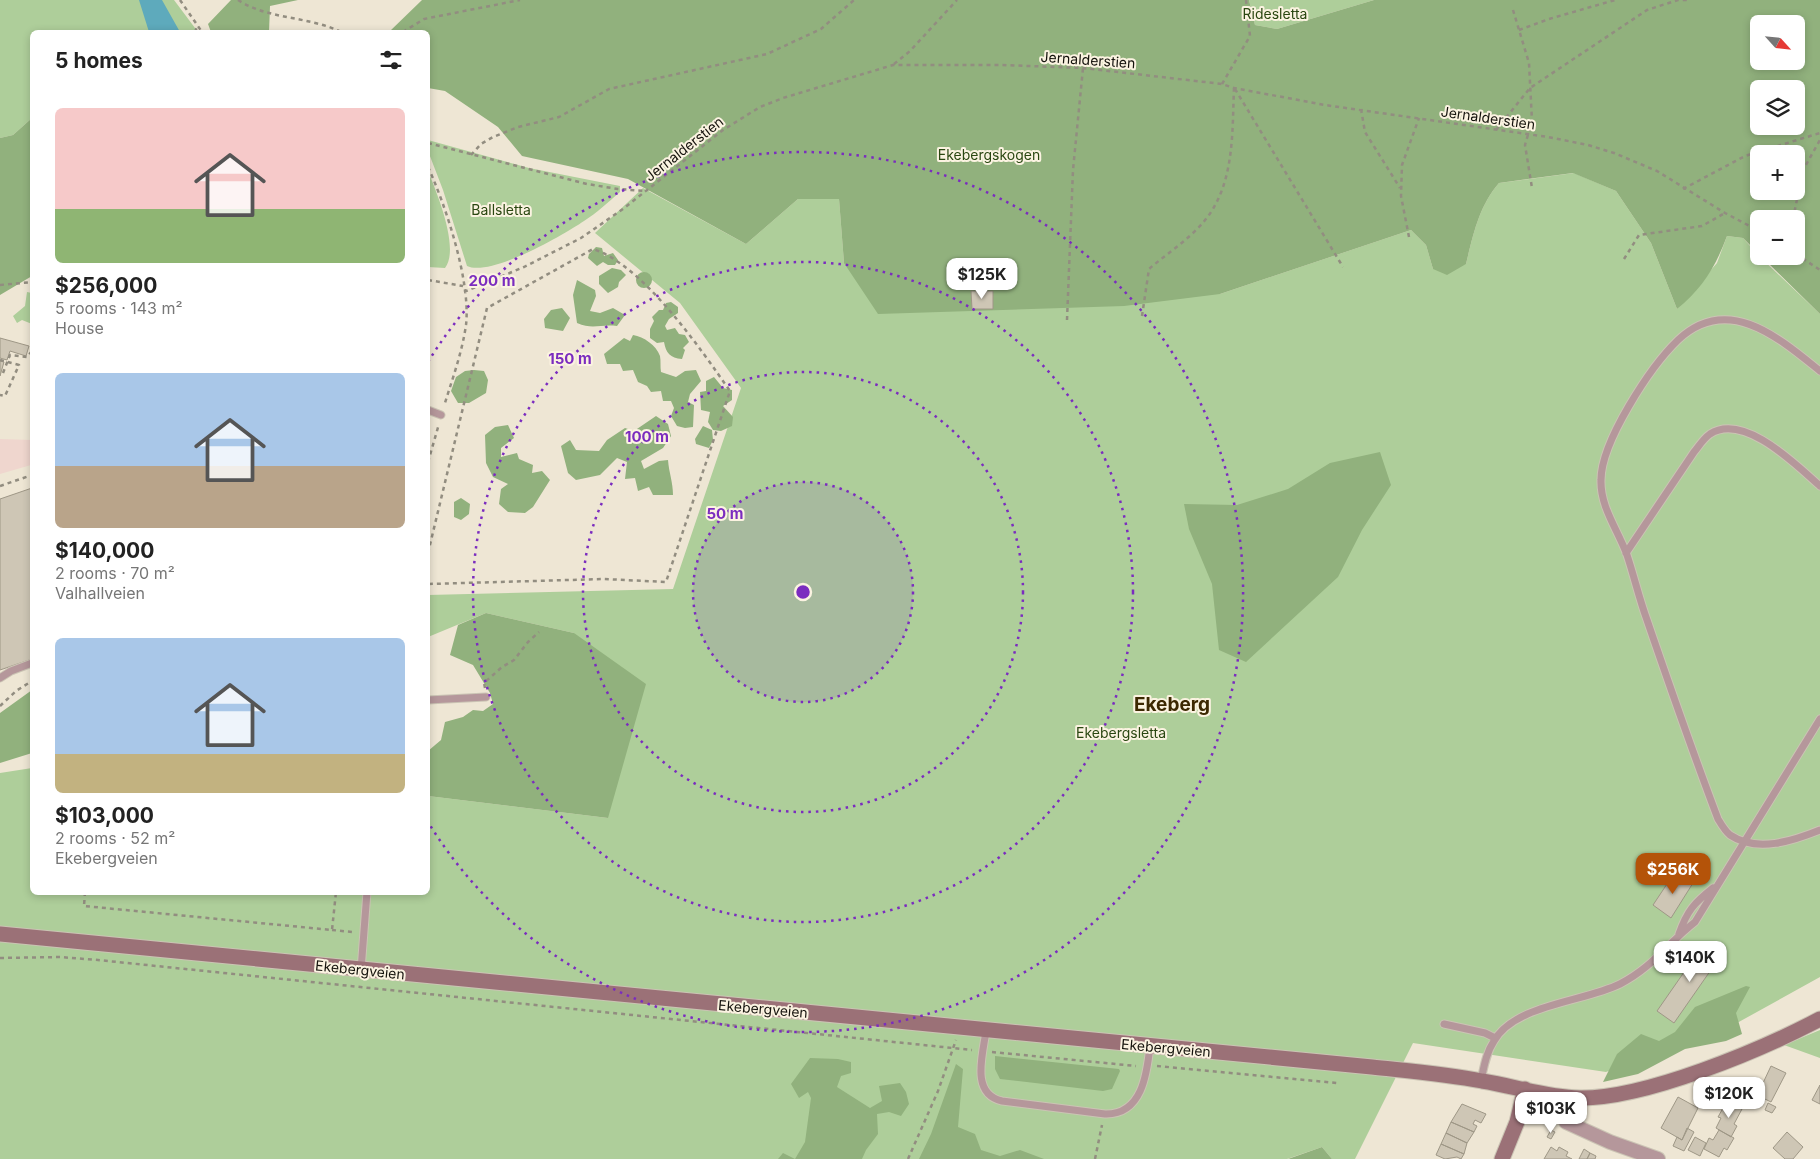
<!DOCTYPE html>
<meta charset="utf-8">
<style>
body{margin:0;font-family:Inter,sans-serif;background:#f6f6f6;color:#222;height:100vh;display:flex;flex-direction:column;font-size:19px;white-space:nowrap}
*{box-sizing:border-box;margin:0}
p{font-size:16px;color:#767676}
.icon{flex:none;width:28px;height:28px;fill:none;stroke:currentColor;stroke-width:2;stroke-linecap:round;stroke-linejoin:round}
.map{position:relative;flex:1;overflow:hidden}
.sheet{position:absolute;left:30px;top:30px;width:400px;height:865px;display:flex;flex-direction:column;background:#fff;border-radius:8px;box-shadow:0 2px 8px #0003}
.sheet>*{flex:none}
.needle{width:32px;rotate:117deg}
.controls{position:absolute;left:1750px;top:15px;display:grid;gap:10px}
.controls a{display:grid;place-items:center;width:55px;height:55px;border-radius:8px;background:#fff;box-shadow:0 2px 8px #0003;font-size:25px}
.price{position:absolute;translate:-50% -42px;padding:0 11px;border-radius:10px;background:#fff;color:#222;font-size:16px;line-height:32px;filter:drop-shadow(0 1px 2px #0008)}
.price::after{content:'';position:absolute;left:50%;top:30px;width:15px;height:11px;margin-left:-8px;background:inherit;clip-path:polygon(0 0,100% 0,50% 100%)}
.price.current{background:#b45309;color:#fff}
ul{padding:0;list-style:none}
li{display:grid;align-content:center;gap:10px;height:265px;padding:0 25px}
li span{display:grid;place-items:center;height:155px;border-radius:8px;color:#555}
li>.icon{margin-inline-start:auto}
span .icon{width:90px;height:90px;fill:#fffc;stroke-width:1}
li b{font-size:21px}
h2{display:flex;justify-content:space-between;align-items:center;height:60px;padding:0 25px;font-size:21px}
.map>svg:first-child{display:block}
</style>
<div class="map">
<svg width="1820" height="1159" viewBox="0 0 1820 1159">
<rect width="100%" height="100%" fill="#eee6d4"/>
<path fill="#efd6ce" d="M 0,439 L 32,440 L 32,469 L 31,465 L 0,474 Z"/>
<path fill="#aece9a" d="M 0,0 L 174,0 L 198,32 L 32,32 L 32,118 L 13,135 L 0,138 Z
M 1249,0 L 1374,0 L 1277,29 L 1255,25 Z
M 428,140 L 529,168 L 620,186 L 620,192 C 608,202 597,213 584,221 C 562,236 490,277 467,266 L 443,190 L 428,151 Z
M 428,171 C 437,193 460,249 445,268 L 428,267 Z
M 1574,173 L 1616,191 L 1651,243 L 1677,309 L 1717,263 L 1727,236 L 1743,238 L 1759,256 L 1820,314 L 1820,977 L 1737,1023 L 1606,1072 L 1413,1043 L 1355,1159 L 1332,1159 L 1322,1147 L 1287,1159 L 0,1159 L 0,773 L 32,768 L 32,892 L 428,892 L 428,796 L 608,818 L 574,633 L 486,613 L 428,637 L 428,595 L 673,589 L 741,388 L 680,303 L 595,233 L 643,188 L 746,244 L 798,199 L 839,199 L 844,263 L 1220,294 L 1411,230 L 1426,245 L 1433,269 L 1466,264 C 1473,235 1479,206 1499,183 Z
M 27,292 L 32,293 L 32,324 L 22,320 L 17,323 L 13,316 L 25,306 Z
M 1820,1030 L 1820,1058 L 1784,1045 Z"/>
<path fill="#91b17d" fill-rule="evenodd" d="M 231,0 L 298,0 L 270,6 L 269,32 L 211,32 L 208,24 Z
M 422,0 L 1249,0 L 1255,25 L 1277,29 L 1374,0 L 1820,0 L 1820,314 L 1761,256 L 1796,256 L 1796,219 L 1759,219 L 1759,254 L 1743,238 L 1727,236 C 1716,266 1702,289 1677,309 L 1651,243 L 1616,191 L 1573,173 L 1499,183 C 1479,206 1473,235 1466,264 L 1447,275 L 1433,269 L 1426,245 L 1411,230 L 1220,294 L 1124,306 L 878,314 L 844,263 L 839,199 L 798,199 L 746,244 L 628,179 L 522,156 L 498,127 L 445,91 L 428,88 L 428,32 L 389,32 ZM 1759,24 L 1796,24 L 1796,61 L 1759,61 ZM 1759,89 L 1796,89 L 1796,126 L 1759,126 ZM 1759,154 L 1796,154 L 1796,191 L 1759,191 Z
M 32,118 L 32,276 L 0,295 L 0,138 L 13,135 Z
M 596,247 L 602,248 L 604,256 L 613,253 L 618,260 L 615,265 L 608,265 L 603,262 L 597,266 L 588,258 L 589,254 Z
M 612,268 L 621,270 L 626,275 L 619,282 L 618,287 L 608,293 L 599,284 L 599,276 Z
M636 280a8 8 0 1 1 16 0a8 8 0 1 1-16 0Z
M 577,280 L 595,290 L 596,296 L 590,311 L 600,313 L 613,308 L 625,315 L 617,326 C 600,324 593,330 577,323 L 573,295 Z
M 671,302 L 678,307 L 678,313 L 669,319 L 665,326 L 667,330 L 675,328 L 679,334 L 685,335 L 689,342 L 683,348 L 685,350 L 682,359 C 670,358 666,353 664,342 L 657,343 L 650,338 L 650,329 L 654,321 L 652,317 L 659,310 L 663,310 L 666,303 Z
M 562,308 L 570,318 L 563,331 L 545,328 L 544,319 L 551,310 Z
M 633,335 C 644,337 656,345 660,356 C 661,361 660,367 661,372 L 676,377 L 685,371 L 696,370 L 701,381 L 690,394 L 688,402 L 694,405 L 693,427 L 685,428 L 677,426 L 671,416 L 674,408 L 671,401 L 663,401 L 661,391 L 651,392 L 647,386 L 638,382 L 633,370 L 623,371 L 620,364 L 607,364 L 604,354 L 624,338 L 630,341 Z
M 474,370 L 484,371 L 488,380 L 486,393 L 469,403 L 458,403 L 451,391 L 456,377 L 465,371 Z
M 714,377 L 723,388 L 732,390 L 732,400 L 723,406 L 733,417 L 732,426 L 721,431 L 713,430 L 708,422 L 710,412 L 701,410 L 700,392 L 706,391 L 706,381 Z
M 656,416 L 668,424 L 671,436 L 663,448 L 641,461 L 644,469 L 659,461 L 668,460 C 669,473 673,482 673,495 L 653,495 L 649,487 L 638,491 L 635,478 L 625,479 L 627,462 L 617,458 L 600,475 L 576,480 L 568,473 L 561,446 L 570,440 L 576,450 L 599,451 L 607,440 L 625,428 L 634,431 Z
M 508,425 L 514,438 L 501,448 L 501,457 L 517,453 L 519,459 L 533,465 L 532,473 L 542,471 L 550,480 L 533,507 L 525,513 L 508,512 L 499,504 L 501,489 L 508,484 L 493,477 L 486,463 L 485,435 L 495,427 Z
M 703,426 L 712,430 L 713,440 L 709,448 L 696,444 L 695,439 Z
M 1380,452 L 1391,485 L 1362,530 L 1338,577 L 1246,662 L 1219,650 L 1212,584 L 1189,529 L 1184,504 L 1237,505 L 1288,489 L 1330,463 Z
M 461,498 L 470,504 L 469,514 L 461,520 L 454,517 L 454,502 Z
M 486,613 L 574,633 L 646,684 L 608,818 L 428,796 L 428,751 L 441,740 L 445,722 L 463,717 L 473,710 L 483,711 L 493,704 L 490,693 L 473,665 L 450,655 L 458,625 Z
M 32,690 L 32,753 L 0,763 L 0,713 Z
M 1746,986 L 1750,987 L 1736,1013 L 1742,1034 L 1726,1041 L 1685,1049 L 1638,1074 L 1603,1082 L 1617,1054 L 1641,1034 L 1659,1041 L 1675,1032 L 1695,1007 Z
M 995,1056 L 1119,1069 L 1120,1071 L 1112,1089 L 1103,1091 L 1000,1079 L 995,1069 Z
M 810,1058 L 838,1059 L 851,1062 L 851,1073 L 841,1076 L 837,1087 L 870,1108 L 882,1101 L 879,1086 L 900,1083 L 906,1092 L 909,1104 L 901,1116 L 889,1112 L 877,1114 L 878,1134 L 866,1150 L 862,1159 L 778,1159 L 783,1153 L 795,1159 L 805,1142 L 811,1098 L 808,1092 L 799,1098 L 791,1084 Z
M 956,1064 L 963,1069 L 958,1127 L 975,1134 L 981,1150 L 1000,1156 L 1020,1150 L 1044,1159 L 919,1159 L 931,1134 Z
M 1322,1147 L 1332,1159 L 1287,1159 L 1288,1159 Z"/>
<path fill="#5eaabc" d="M 139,0 L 162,0 L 180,32 L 149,32 Z"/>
<path fill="#cec6b5" stroke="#9e9786" d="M 971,291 L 993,291 L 993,309 L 972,309 Z
M 0,338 L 29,346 L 26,356 L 10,351 L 7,360 L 0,358 Z
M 0,361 L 4,362 L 0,376 Z
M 32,488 L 32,659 L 0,670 L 0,499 Z
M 1678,872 L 1693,883 L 1671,918 L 1653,905 L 1673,875 L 1675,876 Z
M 1705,942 L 1722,954 L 1674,1023 L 1657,1011 Z
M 1771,1066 L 1786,1073 L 1771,1102 L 1747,1090 L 1753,1078 L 1763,1083 Z
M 1820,1085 L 1820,1104 L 1812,1100 Z
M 1678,1097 L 1698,1108 L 1682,1140 L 1661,1128 Z
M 1727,1101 L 1742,1109 L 1734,1124 L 1737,1126 L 1731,1137 L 1716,1128 L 1721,1118 L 1718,1117 Z
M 1768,1103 L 1776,1107 L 1772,1113 L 1765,1110 Z
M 1462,1104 L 1486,1114 L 1481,1123 L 1475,1120 L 1473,1124 L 1477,1126 L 1474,1132 L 1451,1122 Z
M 1451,1122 L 1474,1132 L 1467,1143 L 1446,1133 Z
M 1687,1128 L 1694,1132 L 1684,1151 L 1673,1146 L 1677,1137 L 1682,1140 Z
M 1551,1130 L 1555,1132 L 1551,1139 L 1547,1137 Z
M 1719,1130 L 1734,1138 L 1727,1150 L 1724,1148 L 1719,1157 L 1704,1149 L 1709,1138 L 1713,1140 Z
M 1787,1132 L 1803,1147 L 1793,1159 L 1785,1159 L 1773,1148 Z
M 1446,1133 L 1467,1143 L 1464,1154 L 1441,1144 Z
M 1695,1137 L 1706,1143 L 1700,1156 L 1688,1150 Z
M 1441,1144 L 1464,1154 L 1461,1159 L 1457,1157 L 1445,1159 L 1436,1155 Z
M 1551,1147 L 1557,1151 L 1559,1147 L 1568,1152 L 1566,1156 L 1572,1159 L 1544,1159 Z
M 1584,1149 L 1590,1153 L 1587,1159 L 1579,1159 Z
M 1590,1153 L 1596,1156 L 1595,1159 L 1587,1159 Z"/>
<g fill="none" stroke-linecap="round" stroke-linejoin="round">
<defs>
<path id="lane" d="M 1820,371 C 1779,338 1728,293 1678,340 C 1650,367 1601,442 1601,480 C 1600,507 1618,530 1627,555 C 1634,576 1639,598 1647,620 C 1670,687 1693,753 1718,819 C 1721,824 1725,831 1730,835 C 1757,853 1793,841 1820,830
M 428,410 L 441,415
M 1626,553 L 1694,452 C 1699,446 1703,439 1710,434 C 1744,412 1796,465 1820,486
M 0,678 L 11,671 L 32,663
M 428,700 L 486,697
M 1679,934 C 1687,911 1694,903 1713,888
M 361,970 L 367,892
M 1444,1024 L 1485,1033 L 1495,1038
M 986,1031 C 983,1054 970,1094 1002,1101 L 1105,1114 C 1142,1115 1147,1074 1150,1046
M 1481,1080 C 1484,1067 1486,1053 1494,1041 C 1515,1004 1584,1002 1620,984 C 1653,967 1668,943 1695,922 L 1820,719"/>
<path id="street" d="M 1566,1122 L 1610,1142 L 1658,1159"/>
<path id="secondary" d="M 0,934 L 1372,1067 C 1409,1071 1446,1074 1482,1081 C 1514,1086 1546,1097 1579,1098 C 1645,1099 1761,1050 1820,1019
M 1502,1159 L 1517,1122 L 1525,1089"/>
</defs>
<use href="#lane" stroke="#cbc4b4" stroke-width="9"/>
<use href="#street" stroke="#cbc4b4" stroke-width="16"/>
<use href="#secondary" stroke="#cbc4b4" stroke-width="17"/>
<path stroke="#928d80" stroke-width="2.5" stroke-dasharray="4 4" stroke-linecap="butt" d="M 180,0 L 202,32
M 238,0 C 269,20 309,16 341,32
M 1513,10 L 1529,63 L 1532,121 L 1525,145 L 1532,188
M 1519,30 L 1549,19 L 1615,0
M 195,32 L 197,27
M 403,32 L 424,19 L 520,0
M 894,64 L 910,51 L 957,0
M 1222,84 L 1250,36 L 1246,0
M 1235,89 L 1343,267
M 1361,109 L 1365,132 L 1400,188
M 1496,130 L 1530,88 L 1647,10 L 1678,0 L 1687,0
M 428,143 L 587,184 L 618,189 L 645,191
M 471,155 L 481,144 L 493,137 L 518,127 L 559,117 L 609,89 L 767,54 L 821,29 L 854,0
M 428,167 C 446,206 471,282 466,325 C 462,353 452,380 444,406
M 1683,189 L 1745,156 L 1820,133
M 1793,219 L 1803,170 L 1820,140
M 1409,237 L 1401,196 L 1402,165 L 1419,118
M 1796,254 L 1820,270
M 1624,259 L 1639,235 L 1702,226 L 1725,213
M 428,280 L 463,286
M 0,285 L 32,282
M 464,292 L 524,267 L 581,238 L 623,209 L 723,130 L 760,107 L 783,98 L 893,65 L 1002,65 L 1083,68 L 1222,84 L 1234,88 L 1325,105 L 1548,137 L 1588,145 L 1614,153 L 1657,171 L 1725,213 L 1759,231
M 1142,316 L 1149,269 C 1165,255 1184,243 1199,227 C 1235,190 1232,136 1234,88
M 1067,320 L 1073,170 L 1083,68
M 0,360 L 19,365 L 5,396 L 0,395
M 3,373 L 10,355 L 27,357 L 32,351
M 428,462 L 439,424
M 0,486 L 32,475
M 428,553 L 487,308 L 593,249 C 643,265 700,348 730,391 L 666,582 L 604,579 L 428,584
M 485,688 L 484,683 L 502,667 L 514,660 L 528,642 L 539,632
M 0,706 L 16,691 L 32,681
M 85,892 L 84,906 L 332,930 L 336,892
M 332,930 L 353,932
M 0,958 L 60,957 L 98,960 L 972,1050
M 992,1052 L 1136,1066
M 1157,1066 L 1337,1083
M 908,1159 L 938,1091 L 956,1040
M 1095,1159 L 1102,1125"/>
<use href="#lane" stroke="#b5979b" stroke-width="7"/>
<use href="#street" stroke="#b5979b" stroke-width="14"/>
<use href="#secondary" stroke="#9b7177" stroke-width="15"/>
</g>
<circle cx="803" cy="592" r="110" fill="#7b2cbf" fill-opacity=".12"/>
<g fill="none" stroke="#7b2cbf" stroke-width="2.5" stroke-dasharray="2.5 5">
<circle cx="803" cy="592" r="110"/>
<circle cx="803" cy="592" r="220"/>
<circle cx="803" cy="592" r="330"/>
<path d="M428 362A440 440 0 1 1 428 822"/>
</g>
<g text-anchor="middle" stroke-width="4" stroke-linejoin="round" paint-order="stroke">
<g font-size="14" fill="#2a4711" stroke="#fbf3e1">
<text x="1275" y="19">Ridesletta</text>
<text x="989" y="160">Ekebergskogen</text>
<text x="501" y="215">Ballsletta</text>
<text x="1121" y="738">Ekebergsletta</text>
</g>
<g font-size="14" fill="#14120c" stroke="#fbf3e1">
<text transform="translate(1088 60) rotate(4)" y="5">Jernalderstien</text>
<text transform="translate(1488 118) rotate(8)" y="5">Jernalderstien</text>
<text transform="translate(684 149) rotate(-38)" y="5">Jernalderstien</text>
<text transform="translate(360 970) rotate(6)" y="5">Ekebergveien</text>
<text transform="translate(763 1009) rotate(5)" y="5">Ekebergveien</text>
<text transform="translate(1166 1048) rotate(5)" y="5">Ekebergveien</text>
</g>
<g font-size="19" font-weight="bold" fill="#3c2801" stroke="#fbf3e1">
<text x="1172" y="711">Ekeberg</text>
</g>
</g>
<circle cx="803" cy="592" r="8" fill="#7b2cbf" stroke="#fbf3e1" stroke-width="2.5"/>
<g font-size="15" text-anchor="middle" font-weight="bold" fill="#7b2cbf" stroke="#fbf3e1" stroke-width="4" stroke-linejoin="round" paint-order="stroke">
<text x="492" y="286">200 m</text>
<text x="570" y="364">150 m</text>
<text x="647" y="442">100 m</text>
<text x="725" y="519">50 m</text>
</g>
</svg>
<div class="controls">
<a><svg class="needle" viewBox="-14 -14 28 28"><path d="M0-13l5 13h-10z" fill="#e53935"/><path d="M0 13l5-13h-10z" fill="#767676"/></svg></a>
<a><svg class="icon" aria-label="layers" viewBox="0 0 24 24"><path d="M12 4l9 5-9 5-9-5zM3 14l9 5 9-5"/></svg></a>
<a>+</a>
<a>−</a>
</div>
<b class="price" style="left:982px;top:300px">$125K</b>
<b class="price current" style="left:1673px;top:895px">$256K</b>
<b class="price" style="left:1690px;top:983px">$140K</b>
<b class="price" style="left:1729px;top:1119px">$120K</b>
<b class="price" style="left:1551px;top:1134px">$103K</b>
<section class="sheet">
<h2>5 homes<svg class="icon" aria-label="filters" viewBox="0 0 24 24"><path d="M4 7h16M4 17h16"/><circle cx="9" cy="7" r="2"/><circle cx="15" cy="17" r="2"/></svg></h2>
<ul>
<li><span style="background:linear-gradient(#f6c9c9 65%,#8fb573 0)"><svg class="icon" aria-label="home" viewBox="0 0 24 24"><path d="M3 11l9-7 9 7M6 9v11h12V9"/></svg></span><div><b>$256,000</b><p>5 rooms · 143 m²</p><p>House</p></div></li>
<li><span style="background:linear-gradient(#a9c7e8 60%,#b9a48a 0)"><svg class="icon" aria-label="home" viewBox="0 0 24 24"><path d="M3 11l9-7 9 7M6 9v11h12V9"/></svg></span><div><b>$140,000</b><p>2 rooms · 70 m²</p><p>Valhallveien</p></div></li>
<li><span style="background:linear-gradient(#a9c7e8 75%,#c2b280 0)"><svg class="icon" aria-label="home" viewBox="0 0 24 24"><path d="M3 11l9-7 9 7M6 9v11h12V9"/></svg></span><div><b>$103,000</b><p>2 rooms · 52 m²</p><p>Ekebergveien</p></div></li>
</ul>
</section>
</div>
